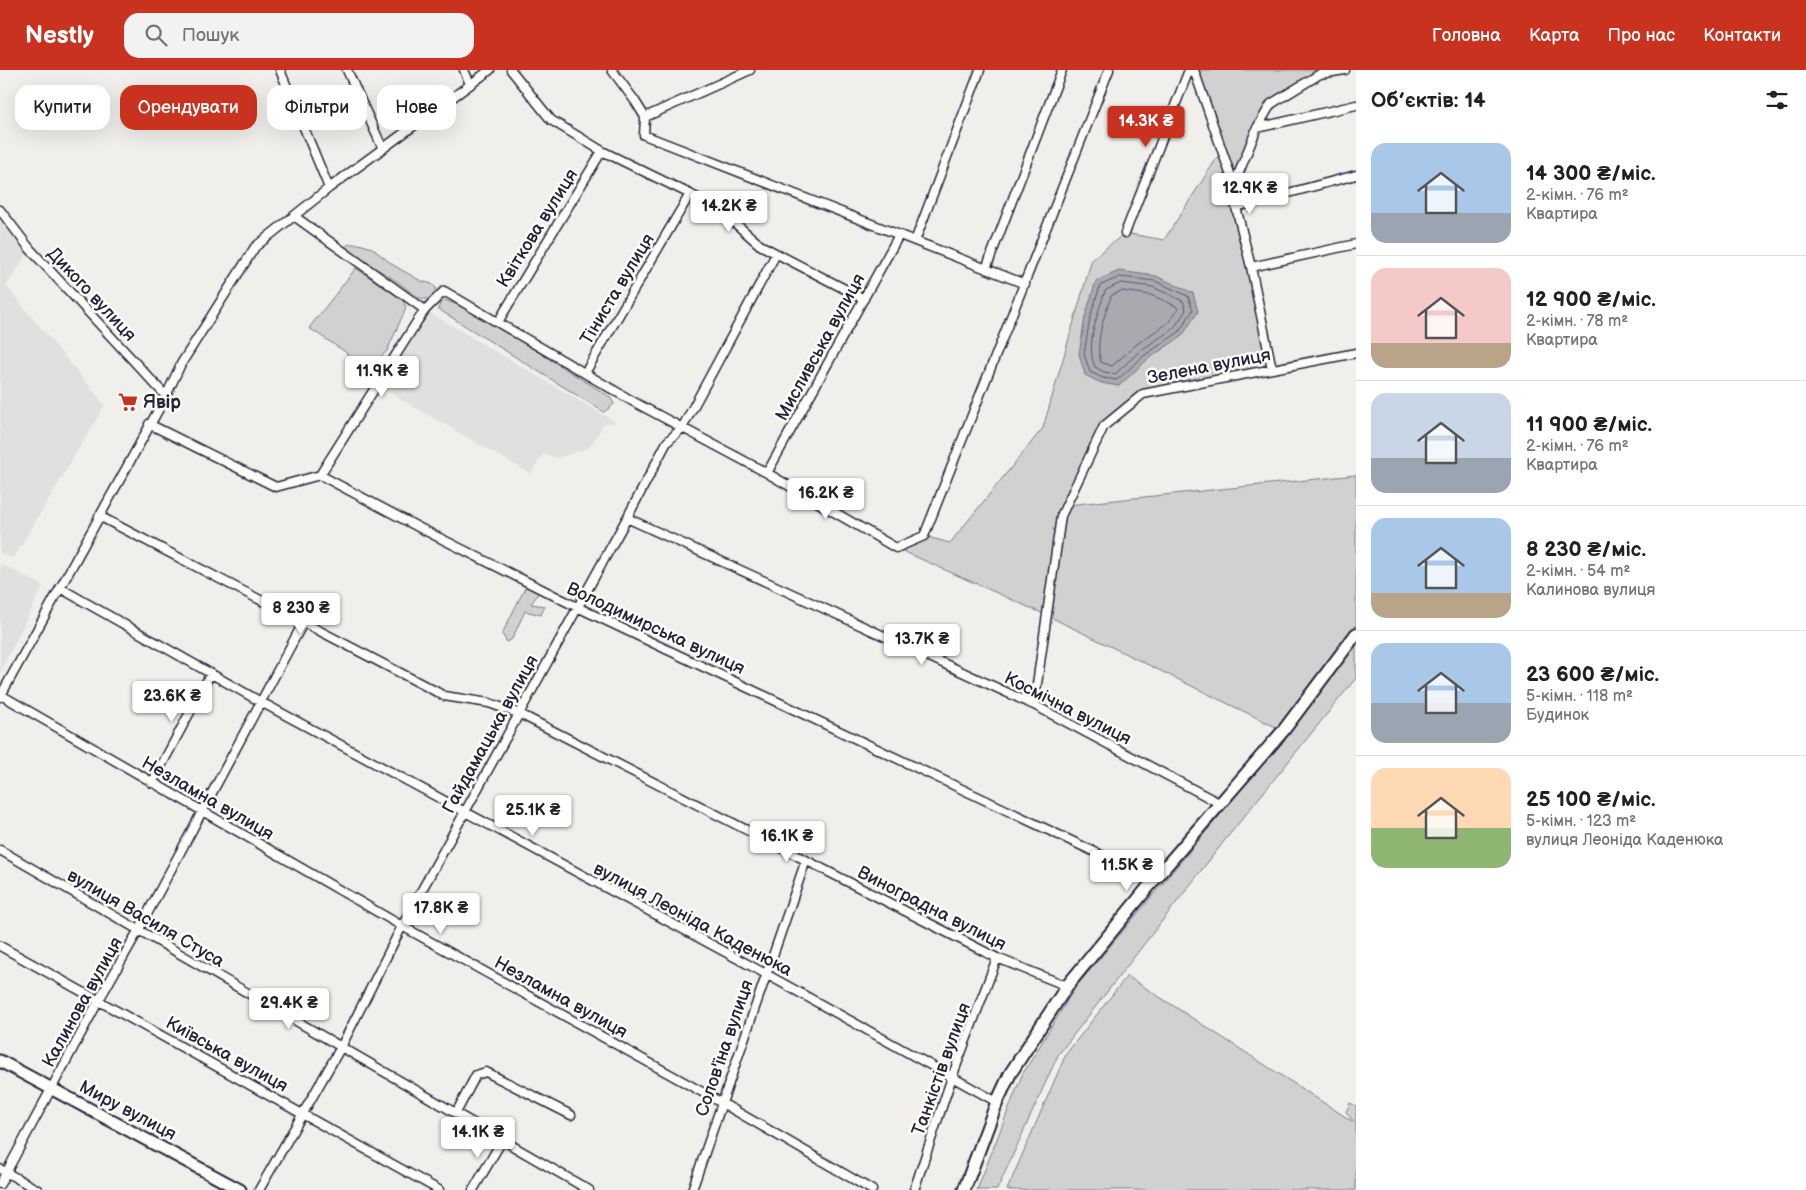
<!DOCTYPE html>
<html lang="uk">
<meta charset="utf-8">
<style>
body{margin:0;font-family:"Balsamiq Sans",sans-serif;background:#f2f2f2;color:#202124;height:100vh;display:flex;flex-direction:column;font-size:19px;white-space:nowrap}
*{box-sizing:border-box;margin:0}
p{font-size:16px;color:#757577}
.icon{flex:none;width:28px;height:28px;fill:none;stroke:currentColor;stroke-width:2;stroke-linecap:round;stroke-linejoin:round}
.map{position:relative;flex:1;overflow:hidden}
.sheet{display:flex;flex-direction:column;background:#fff;width:450px}
.sheet>*{flex:none}
.guide{position:absolute;left:15px;top:15px;width:475px;height:45px;display:flex;gap:10px}
.price{position:absolute;translate:-50% -42px;padding:0 11px;border-radius:5px;background:#fff;color:#222;font-size:16px;line-height:32px;filter:drop-shadow(0 1px 2px #0008)}
.price::after{content:'';position:absolute;left:50%;top:30px;width:15px;height:11px;margin-left:-8px;background:inherit;clip-path:polygon(0 0,100% 0,50% 100%)}
.price.on{background:#c8321e;color:#fff}
ul{padding:0;list-style:none}
li{display:flex;align-items:center;gap:15px;height:125px;padding:0 15px}
li+li{border-top:1px solid #e0e0e0}
li span{display:grid;place-items:center;flex:none;width:140px;height:100px;border-radius:15px;color:#555}
li>.icon{margin-inline-start:auto}
span .icon{width:60px;height:60px;fill:#fffc;stroke-width:1}
li b{font-size:21px}
h2{display:flex;justify-content:space-between;align-items:center;height:60px;padding:0 15px;font-size:21px}
.tag{padding:0 18px;border-radius:15px;background:#fff;box-shadow:0 5px 20px #0002;font-size:18px;line-height:45px}
.tag.on{background:#c8321e;color:#fff}
header{display:flex;align-items:center;gap:30px;box-sizing:border-box;height:70px;padding:0 25px;background:#c8321e;color:#fff}
header strong{font-size:24px}
nav{display:flex;gap:28px;margin-inline-start:auto;font-size:18px}
.search{width:350px;height:45px;background:#f2f2f2;display:flex;align-items:center;gap:12px;box-sizing:border-box;padding:0 18px;border-radius:15px;color:#757577;font-size:19px}
main{display:flex;flex:1;min-height:0}
.map>svg:first-child{display:block}
</style>
<header>
<strong>Nestly</strong>
<div class="search"><svg class="icon" aria-label="search" viewBox="0 0 24 24"><circle cx="10" cy="10" r="6"/><path d="M15 15l6 6"/></svg>Пошук</div>
<nav><a>Головна</a><a>Карта</a><a>Про нас</a><a>Контакти</a></nav>
</header>
<main>
<div class="map">
<svg width="1356" height="1120" viewBox="0 0 1356 1120">
<rect width="100%" height="100%" fill="#f0efec"/>
<filter id="ink" filterUnits="userSpaceOnUse"><feTurbulence type="fractalNoise" baseFrequency=".02" numOctaves="2"/><feDisplacementMap in="SourceGraphic" scale="10" xChannelSelector="R" yChannelSelector="G"/><feConvolveMatrix kernelMatrix="1 2 1 2 8 2 1 2 1" color-interpolation-filters="sRGB"/></filter>
<g filter="url(#ink)">
<path fill="#e0e0df" d="M 0,140 L 30,179 L 6,216 L 105,335 L 13,489 L 0,483 Z
M 425,240 L 616,352 L 604,354 L 590,377 L 558,388 L 543,384 L 531,404 L 376,315 Z
M 0,493 L 43,516 L 0,603 Z"/>
<path fill="#d2d1d1" stroke="#7a7a86" d="M 1194,0 L 1345,0 L 1320,4 L 1271,34 L 1234,115 L 1272,299 L 1143,324 L 1104,356 L 1067,435 L 1356,405 L 1356,608 L 1225,770 L 1058,985 L 997,1120 L 977,1120 L 1022,1005 L 1075,918 L 1230,733 L 1284,661 L 1046,545 L 896,478 L 924,466 L 950,473 L 1043,358 L 1092,189 L 1125,163 L 1164,170 L 1222,80 Z
M 349,174 L 359,174 L 372,178 L 393,195 L 421,211 L 432,214 L 436,218 C 435,223 433,229 427,229 C 419,230 412,223 407,219 C 388,204 367,194 347,182 L 345,177 Z
M 356,198 L 403,230 L 406,238 L 387,281 L 365,301 L 344,281 L 309,258 Z
M 442,229 L 473,241 L 610,327 L 614,334 L 604,342 L 438,239 Z
M 526,516 L 539,522 L 531,534 L 545,536 L 541,545 L 525,541 L 512,569 L 507,572 L 502,564 Z
M 1127,906 L 1355,1053 L 1346,1042 L 1350,1033 L 1356,1036 L 1356,1120 L 1007,1120 L 1066,984 Z"/>
<path fill="#a9a9b0" stroke="#737381" d="M 1119,201 L 1156,206 L 1193,223 L 1198,242 L 1182,266 L 1148,289 L 1119,316 L 1101,313 L 1085,305 L 1079,284 L 1085,247 L 1096,211 Z"/>
<g fill="none" stroke-linecap="round" stroke-linejoin="round">
<path stroke="#58586a" stroke-width="1" d="M 1120,207 L 1155,211 L 1188,226 L 1193,240 L 1179,262 L 1145,285 L 1117,310 L 1103,308 L 1090,302 L 1084,284 L 1090,248 L 1100,216 Z
M 1121,213 L 1153,217 L 1183,231 L 1186,240 L 1174,258 L 1141,280 L 1115,304 L 1104,302 L 1095,297 C 1085,274 1098,244 1105,221 Z
M 1122,221 L 1151,225 L 1176,236 L 1178,239 L 1169,252 L 1137,274 L 1112,296 L 1101,292 C 1094,274 1105,244 1111,226 Z"/>
<defs>
<path id="street" d="M 280,0 L 329,118
M 347,0 L 383,79
M 464,0 L 470,14
M 511,0 L 551,50 L 602,81 L 690,124 L 720,140 L 760,175 L 864,229
M 612,0 L 635,31 L 645,47 L 644,65 L 1025,214
M 1194,0 L 1234,115 L 1236,137 L 1251,197 L 1272,299
M 645,47 L 750,0
M 1257,58 L 1356,35
M 1234,115 L 1257,58 L 1271,34 L 1320,4 L 1345,0
M 1236,137 L 1356,105
M 0,140 L 30,179 L 166,326
M 294,146 L 425,240
M 1125,163 L 1189,0
M 915,171 L 980,0
M 1251,197 L 1356,174
M 986,199 L 1062,0
M 498,252 L 602,81
M 585,303 L 690,124
M 149,354 L 276,417 L 320,405 L 418,457 L 577,537 L 1154,810
M 767,403 L 899,165
M 320,405 L 418,250 L 425,240 L 444,221 L 634,332 L 767,403 L 896,478 L 924,466 L 1109,0
M 99,446 L 437,622 L 444,626 L 489,633 L 520,644 L 997,888 L 1067,916
M 627,448 L 1034,635 L 1221,734
M 60,518 L 261,632 L 766,904 L 997,1032
M 1,625 L 402,856 L 722,1033 L 872,1120
M 0,627 L 166,326 L 181,294 L 255,177 L 329,118 L 490,0
M 1034,635 L 1061,446 L 1104,356 L 1143,324 L 1356,283
M 152,713 L 211,603
M 0,780 L 589,1120
M 0,876 L 439,1120
M 456,1043 L 476,1005 L 486,1002 L 571,1045
M 0,1099 L 38,1120
M 0,1114 L 99,930 L 138,861 L 303,553
M 259,1120 L 341,977 L 402,856 L 627,448 L 667,372 L 682,358 L 776,184
M 473,1120 L 503,1069
M 692,1120 L 806,790
M 914,1120 L 952,1007 L 997,888"/>
<path id="secondary" d="M 0,991 L 240,1120
M 964,1120 L 997,1032 L 1010,1004 L 1067,916 L 1154,810 L 1283,661 L 1356,564"/>
</defs>
<use href="#street" stroke="#22223b" stroke-width="11"/>
<use href="#secondary" stroke="#22223b" stroke-width="15"/>
<use href="#street" stroke="#fdfcf7" stroke-width="8"/>
<use href="#secondary" stroke="#fdfcf7" stroke-width="11"/>
</g>
</g>
<defs>
<symbol id="supermarket-bare" viewBox="-9 -9 18 18"><path d="M-6-5.5h2.5l.6 2H6L4.5 2H-2.5L-4.4-4H-6ZM-1.5 3.2a1.3 1.3 0 1 0 .1 0ZM3 3.2a1.3 1.3 0 1 0 .1 0Z" fill="#c8321e" stroke="#fdfcf7" stroke-width="2.5" paint-order="stroke"/></symbol>
</defs>
<g fill-rule="evenodd">
<use href="#supermarket-bare" x="114" y="318" width="28" height="28"/>
</g>
<g text-anchor="middle" stroke-width="5" stroke-linejoin="round" paint-order="stroke">
<g font-size="18" fill="#22223b" stroke="#fdfcf7">
<text transform="translate(537 158) rotate(-58)" y="6">Квіткова вулиця</text>
<text transform="translate(617 219) rotate(-59)" y="6">Тіниста вулиця</text>
<text transform="translate(92 224) rotate(47)" y="6">Дикого вулиця</text>
<text transform="translate(820 277) rotate(-61)" y="6">Мисливська вулиця</text>
<text transform="translate(1209 296) rotate(-11)" y="6">Зелена вулиця</text>
<text transform="translate(656 558) rotate(25)" y="6">Володимирська вулиця</text>
<text transform="translate(1068 638) rotate(27)" y="6">Космічна вулиця</text>
<text transform="translate(490 664) rotate(-61)" y="6">Гайдамацька вулиця</text>
<text transform="translate(208 728) rotate(30)" y="6">Незламна вулиця</text>
<text transform="translate(932 838) rotate(27)" y="6">Виноградна вулиця</text>
<text transform="translate(146 848) rotate(30)" y="6">вулиця Василя Стуса</text>
<text transform="translate(693 849) rotate(28)" y="6">вулиця Леоніда Каденюка</text>
<text transform="translate(561 927) rotate(29)" y="6">Незламна вулиця</text>
<text transform="translate(82 932) rotate(-61)" y="6">Калинова вулиця</text>
<text transform="translate(724 978) rotate(-71)" y="6">Солов'їна вулиця</text>
<text transform="translate(227 984) rotate(29)" y="6">Київська вулиця</text>
<text transform="translate(941 999) rotate(-70)" y="6">Танкістів вулиця</text>
<text transform="translate(128 1040) rotate(28)" y="6">Миру вулиця</text>
</g>
<g font-size="18" font-weight="bold" fill="#22223b" stroke="#fdfcf7" text-anchor="start">
<text x="143" y="338">Явiр</text>
</g>
</g>
</svg>
<b class="price on" style="left:1146px;top:78px">14.3K ₴</b>
<b class="price" style="left:1250px;top:145px">12.9K ₴</b>
<b class="price" style="left:729px;top:163px">14.2K ₴</b>
<b class="price" style="left:382px;top:328px">11.9K ₴</b>
<b class="price" style="left:826px;top:450px">16.2K ₴</b>
<b class="price" style="left:301px;top:565px">8 230 ₴</b>
<b class="price" style="left:922px;top:596px">13.7K ₴</b>
<b class="price" style="left:172px;top:653px">23.6K ₴</b>
<b class="price" style="left:533px;top:767px">25.1K ₴</b>
<b class="price" style="left:787px;top:793px">16.1K ₴</b>
<b class="price" style="left:1127px;top:822px">11.5K ₴</b>
<b class="price" style="left:441px;top:865px">17.8K ₴</b>
<b class="price" style="left:289px;top:960px">29.4K ₴</b>
<b class="price" style="left:478px;top:1089px">14.1K ₴</b>
<div class="guide">
<a class="tag">Купити</a>
<a class="tag on">Орендувати</a>
<a class="tag">Фільтри</a>
<a class="tag">Нове</a>
</div>
</div>
<section class="sheet">
<h2>Об’єктів: 14<svg class="icon" aria-label="filters" viewBox="0 0 24 24"><path d="M4 7h16M4 17h16"/><circle cx="9" cy="7" r="2"/><circle cx="15" cy="17" r="2"/></svg></h2>
<ul>
<li><span style="background:linear-gradient(#a9c7e8 70%,#9aa5b1 0)"><svg class="icon" aria-label="home" viewBox="0 0 24 24"><path d="M3 11l9-7 9 7M6 9v11h12V9"/></svg></span><div><b>14 300 ₴/міс.</b><p>2-кімн. · 76 m²</p><p>Квартира</p></div></li>
<li><span style="background:linear-gradient(#f6c9c9 75%,#b9a48a 0)"><svg class="icon" aria-label="home" viewBox="0 0 24 24"><path d="M3 11l9-7 9 7M6 9v11h12V9"/></svg></span><div><b>12 900 ₴/міс.</b><p>2-кімн. · 78 m²</p><p>Квартира</p></div></li>
<li><span style="background:linear-gradient(#c9d6e8 65%,#9aa5b1 0)"><svg class="icon" aria-label="home" viewBox="0 0 24 24"><path d="M3 11l9-7 9 7M6 9v11h12V9"/></svg></span><div><b>11 900 ₴/міс.</b><p>2-кімн. · 76 m²</p><p>Квартира</p></div></li>
<li><span style="background:linear-gradient(#a9c7e8 75%,#b9a48a 0)"><svg class="icon" aria-label="home" viewBox="0 0 24 24"><path d="M3 11l9-7 9 7M6 9v11h12V9"/></svg></span><div><b>8 230 ₴/міс.</b><p>2-кімн. · 54 m²</p><p>Калинова вулиця</p></div></li>
<li><span style="background:linear-gradient(#a9c7e8 60%,#9aa5b1 0)"><svg class="icon" aria-label="home" viewBox="0 0 24 24"><path d="M3 11l9-7 9 7M6 9v11h12V9"/></svg></span><div><b>23 600 ₴/міс.</b><p>5-кімн. · 118 m²</p><p>Будинок</p></div></li>
<li><span style="background:linear-gradient(#ffd9b3 60%,#8fb573 0)"><svg class="icon" aria-label="home" viewBox="0 0 24 24"><path d="M3 11l9-7 9 7M6 9v11h12V9"/></svg></span><div><b>25 100 ₴/міс.</b><p>5-кімн. · 123 m²</p><p>вулиця Леоніда Каденюка</p></div></li>
</ul>
</section>
</main>
